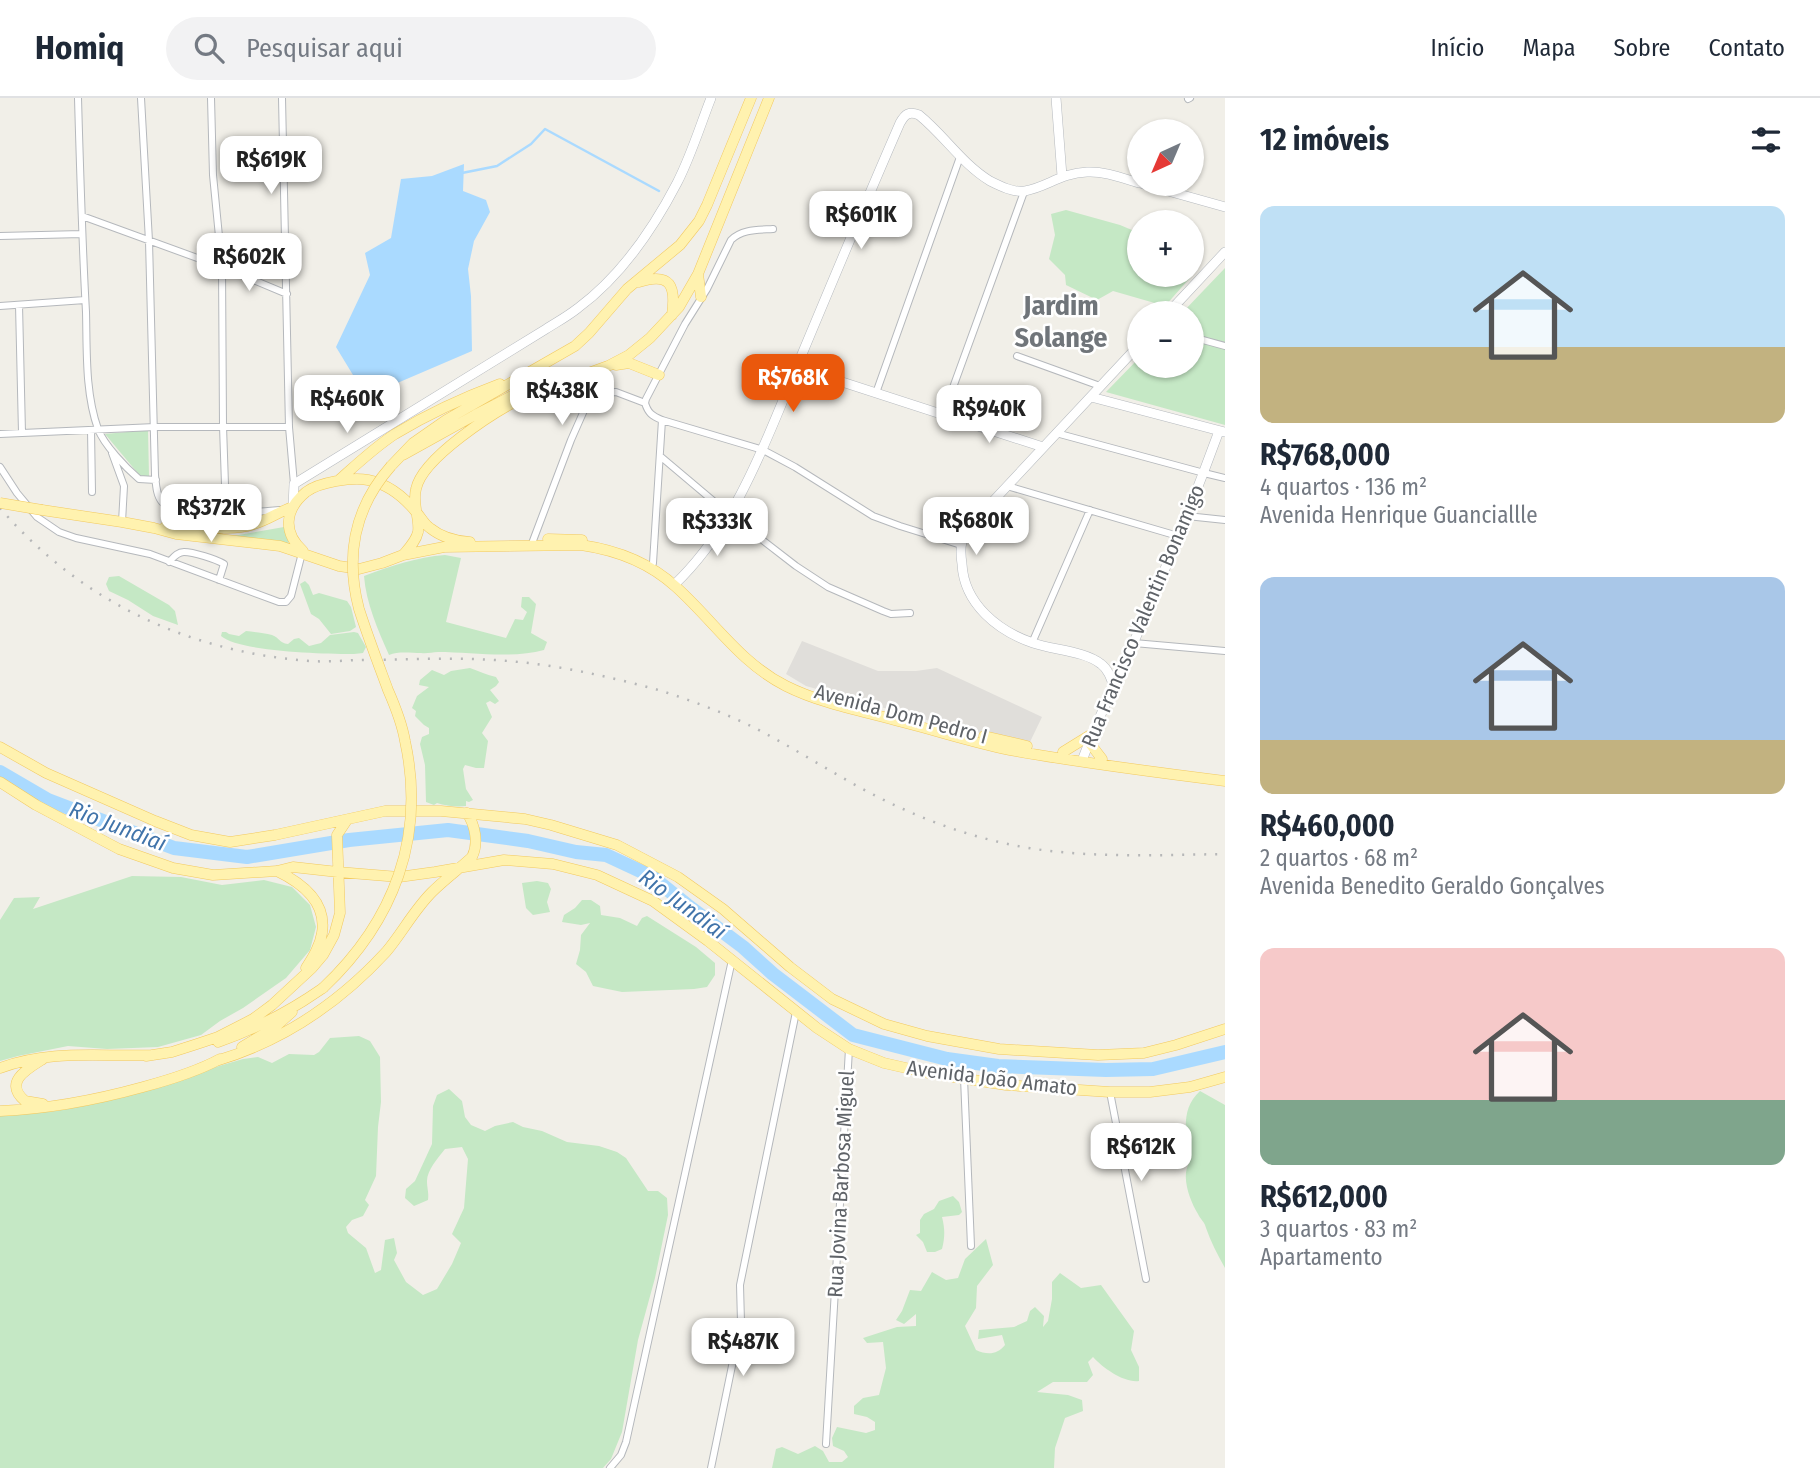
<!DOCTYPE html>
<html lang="pt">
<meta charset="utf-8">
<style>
body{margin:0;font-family:"Fira Sans Condensed",sans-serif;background:#f2f2f3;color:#1f2937;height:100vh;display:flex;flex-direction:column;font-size:26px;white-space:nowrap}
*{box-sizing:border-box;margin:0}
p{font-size:23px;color:#747a83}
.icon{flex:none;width:38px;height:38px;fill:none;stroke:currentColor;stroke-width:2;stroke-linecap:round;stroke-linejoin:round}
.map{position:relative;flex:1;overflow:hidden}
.drawer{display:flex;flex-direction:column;background:#fff;width:595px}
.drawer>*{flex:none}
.needle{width:46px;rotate:224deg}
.controls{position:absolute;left:1127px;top:21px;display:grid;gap:14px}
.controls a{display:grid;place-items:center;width:77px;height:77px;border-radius:50%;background:#fff;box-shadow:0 2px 5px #0004;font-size:35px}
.price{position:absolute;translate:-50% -60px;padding:0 16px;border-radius:14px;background:#fff;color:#222;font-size:23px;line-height:46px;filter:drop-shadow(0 2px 4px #0008)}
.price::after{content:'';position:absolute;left:50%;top:42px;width:21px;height:16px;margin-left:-10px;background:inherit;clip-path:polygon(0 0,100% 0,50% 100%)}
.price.selected{background:#ea580c;color:#fff}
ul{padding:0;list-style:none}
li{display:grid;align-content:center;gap:14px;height:371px;padding:0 35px}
li span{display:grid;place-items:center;height:217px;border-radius:14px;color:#555}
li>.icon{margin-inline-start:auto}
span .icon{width:126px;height:126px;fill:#fffc;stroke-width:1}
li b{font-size:30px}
h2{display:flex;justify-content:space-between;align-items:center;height:84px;padding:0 35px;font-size:30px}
header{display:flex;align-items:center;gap:42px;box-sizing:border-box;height:98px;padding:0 35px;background:#fff;border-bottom:2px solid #e0e1e3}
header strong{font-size:33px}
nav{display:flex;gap:38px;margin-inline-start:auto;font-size:24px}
.search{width:490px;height:63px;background:#f2f2f3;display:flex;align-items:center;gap:18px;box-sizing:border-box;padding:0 24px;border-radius:38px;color:#747a83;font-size:26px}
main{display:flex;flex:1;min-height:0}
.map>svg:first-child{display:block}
</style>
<header>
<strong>Homiq</strong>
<div class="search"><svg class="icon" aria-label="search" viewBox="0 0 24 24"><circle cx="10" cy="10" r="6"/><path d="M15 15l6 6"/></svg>Pesquisar aqui</div>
<nav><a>Início</a><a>Mapa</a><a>Sobre</a><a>Contato</a></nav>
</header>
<main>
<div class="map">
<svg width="1225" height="1370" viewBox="0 0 1225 1370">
<rect width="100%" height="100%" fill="#f1efe8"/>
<path fill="#e0deda" d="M 802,543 L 878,573 L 916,573 L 937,570 L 1042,619 L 1029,646 L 941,626 L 806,588 L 786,576 Z"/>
<path fill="#c5e8c5" d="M 1066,112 L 1120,127 L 1139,135 L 1139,177 L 1192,177 L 1192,168 L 1197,172 L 1165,208 L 1113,193 L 1097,202 L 1066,187 L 1065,177 L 1049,161 L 1055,137 L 1051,116 Z
M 1225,170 L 1225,327 L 1106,294 L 1139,260 L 1139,268 L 1192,268 L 1192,215 L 1182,215 Z
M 148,332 L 149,378 L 141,379 L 105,336 Z
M 284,429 L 290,449 L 227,439 Z
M 445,457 L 461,460 L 446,524 L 506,540 L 515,521 L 523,522 L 527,514 L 521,509 L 522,499 L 529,499 L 536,506 L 531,535 L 547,544 L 544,552 C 512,561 471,554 438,554 C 432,554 427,556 421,555 C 411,555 398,553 389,557 C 378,532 366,505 364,478 C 391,468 417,459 445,457 Z
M 119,478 L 169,507 L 175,513 L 178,527 L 153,518 L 128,502 L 109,493 L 106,486 L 109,479 Z
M 305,483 L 309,487 L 313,497 L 319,495 L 347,503 L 351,509 L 356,529 L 350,533 L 331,536 L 319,521 L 311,516 L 300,486 Z
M 246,533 C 254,534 264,535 272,537 C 280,540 279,545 288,546 L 294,541 L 299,540 L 309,548 L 321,545 L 330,537 L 354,534 L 358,535 L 366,549 L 363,555 L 354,556 C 327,556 239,554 221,538 L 222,534 L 226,534 L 229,536 L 239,538 Z
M 470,570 C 479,573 487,577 496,579 L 499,584 L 496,588 L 490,592 L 499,603 L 495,606 L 490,603 L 486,605 L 492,619 L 482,635 L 488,643 L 484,670 L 476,670 L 465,667 L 463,671 L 466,691 L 473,702 L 469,704 L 466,703 L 466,708 C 456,709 446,708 437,705 L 434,707 L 426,704 L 425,667 L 420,646 L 422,639 L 429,636 L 429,630 L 424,627 L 415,618 L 416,613 L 412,610 L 417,598 L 429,589 L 419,587 L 420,582 L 432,572 L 444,577 L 451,573 Z
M 132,778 L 181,779 L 222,787 L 264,782 L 292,789 L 310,807 L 316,829 L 310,852 L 286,880 L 243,910 L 220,923 L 201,937 L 158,949 L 107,951 L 68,948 L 18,958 L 0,963 L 0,822 L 14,800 L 40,799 L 33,811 Z
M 537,783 L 548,785 L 551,791 L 547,804 L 550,814 L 533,817 L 526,810 L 522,785 Z
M 582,802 L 591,802 L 600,808 L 601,817 L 620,820 L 637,828 L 642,820 L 647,818 L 696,849 L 715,865 L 715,877 L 707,889 L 694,891 L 622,894 L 593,888 L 586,874 L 576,866 L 580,852 L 581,837 L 590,825 L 581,827 L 562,824 L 564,817 L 575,810 Z
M 359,938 L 370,943 L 380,959 L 381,1004 L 378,1029 L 376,1078 L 365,1102 L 369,1107 L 363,1118 L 352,1122 L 346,1129 L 348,1135 L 366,1150 L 375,1175 L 381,1172 L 385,1142 L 394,1140 L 397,1155 L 394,1162 L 406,1184 L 423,1197 L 437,1191 L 452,1166 L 461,1145 L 452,1136 L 464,1110 L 468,1061 L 462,1049 L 445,1051 C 438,1060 427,1072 427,1083 C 427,1091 429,1094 428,1102 L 414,1108 L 405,1100 L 406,1091 L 415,1083 L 432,1046 L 433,1008 L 437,997 L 449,991 L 462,1003 L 465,1019 L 471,1027 L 485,1033 L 495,1028 L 513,1024 L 523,1029 L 542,1033 L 567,1044 L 599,1048 L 617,1054 L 626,1060 L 648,1093 L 658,1093 L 667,1100 L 668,1117 L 655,1180 L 638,1242 L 622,1334 L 611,1361 L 603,1370 L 0,1370 L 0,1017 L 56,1013 L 89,1006 L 243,961 L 258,959 L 272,965 L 289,956 L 314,957 L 319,954 L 330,940 Z
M 1200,993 L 1225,1007 L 1225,1170 C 1217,1156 1211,1144 1206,1130 C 1205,1124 1200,1121 1198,1116 C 1190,1103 1180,1077 1190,1064 C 1186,1051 1187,1048 1186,1035 C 1185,1019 1187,1005 1200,993 Z
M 953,1098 L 959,1104 L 962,1114 L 959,1117 L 942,1119 C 945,1131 945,1139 942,1151 L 935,1154 L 927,1154 L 923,1144 L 916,1137 L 920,1135 L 920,1122 L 924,1116 L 934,1111 L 939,1103 Z
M 986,1141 L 993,1167 L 977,1188 L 976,1210 L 965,1228 L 976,1252 C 987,1257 997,1257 1005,1247 L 1002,1237 L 978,1241 L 979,1232 L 1014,1229 L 1027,1223 L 1030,1213 L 1035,1209 L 1044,1218 L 1043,1229 L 1048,1223 L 1052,1201 L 1052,1184 L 1060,1175 L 1081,1190 L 1101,1187 L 1134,1233 L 1131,1252 L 1139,1269 L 1139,1283 C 1124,1285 1103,1270 1093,1259 L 1088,1264 L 1093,1277 L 1087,1284 L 1053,1284 L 1037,1294 L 1068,1297 L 1082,1302 L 1083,1313 L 1065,1320 L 1055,1350 L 1054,1370 L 772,1370 L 776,1351 L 782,1349 L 798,1356 L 815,1348 L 823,1353 L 829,1364 L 842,1364 L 848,1359 L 844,1353 L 833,1348 L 832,1340 L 837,1329 L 866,1335 L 875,1332 L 875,1324 L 867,1319 L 854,1316 L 854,1308 L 863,1300 L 879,1297 L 886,1270 L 883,1244 L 867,1245 L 863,1240 L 897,1229 L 916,1228 L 916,1216 L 904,1226 L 896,1222 L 902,1213 L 910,1192 L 921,1193 L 932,1174 L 946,1182 L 958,1180 L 965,1161 Z"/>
<path fill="#aadaff" d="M 464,66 L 463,93 L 486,102 L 490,114 L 474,143 L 468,171 L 471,198 L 472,253 L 388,289 L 370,287 L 353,277 L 336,249 L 370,177 L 365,155 L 391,140 L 401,81 L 432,78 Z"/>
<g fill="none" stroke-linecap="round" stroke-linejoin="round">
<path stroke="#aadaff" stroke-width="2.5" d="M 462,75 L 497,68 L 531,46 L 545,31 L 659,93"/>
<path stroke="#aadaff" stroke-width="14" d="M 0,674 L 48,702 L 174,750 L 247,759 L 349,742 L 448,732 L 528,743 L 576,754 L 606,757 L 651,778 L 687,807 L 743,849 L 773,876 L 853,937 L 947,961 L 998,968 L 1106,972 L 1153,971 L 1225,954"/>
<defs>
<path id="street" d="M 78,0 C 80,71 82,143 86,214 C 87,252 85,295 98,331 C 104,347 126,370 139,381 L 156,382
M 141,0 L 149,143 L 155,377 C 156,386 156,397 162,404 C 177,422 257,414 280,412
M 211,0 L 213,77 L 222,169 L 223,328 L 226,416
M 282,0 L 289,329 L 294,386
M 1188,1 L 1190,0
M 82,118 L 222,169 L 287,196
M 773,131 C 758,132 742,131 731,142 L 707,191 L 685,226 L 646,301 L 645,305 C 648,315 652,318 662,322 L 763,352 L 795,369 L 873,418 L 900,428 L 961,447
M 0,138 L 82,136
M 19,207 L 22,335
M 0,208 L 85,202
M 1192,239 L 1225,248
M 1017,258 L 1100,288
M 876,295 L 960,59
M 943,317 L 1024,94
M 91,332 L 92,394
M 1056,335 L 1204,375 L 1225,380
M 0,336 L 155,329 L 289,329
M 112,355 L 124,388 L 122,424
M 660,358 L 730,417 L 796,468 L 828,489 L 883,513 L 891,516 L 910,515
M 0,369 L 17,395 L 37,419 L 59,434 L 76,440 L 150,456 L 279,504 L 286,504 L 291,498 L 302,455
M 1007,388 L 1178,438
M 1187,418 L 1225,422
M 531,448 L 571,342 L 586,308 L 592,301 L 599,295 L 616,294 L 645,305
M 169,464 C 173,460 177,454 184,454 C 193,454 216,461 224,466 L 219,482
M 653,465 L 662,322
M 1032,545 L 1090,412
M 1134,545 L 1225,553
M 964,980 L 971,1148
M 1110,994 L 1146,1181
M 826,1346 L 849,951
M 610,1370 L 621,1357 L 626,1344 L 732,862
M 711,1370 L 741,1224 L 740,1187 L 796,914"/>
<path id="secondary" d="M 1056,0 L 1062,78
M 1143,86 L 1225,109
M 1168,215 L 1225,154
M 796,269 L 1043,349
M 1091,299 L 1224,334
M 293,409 L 294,386 L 546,231 C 557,224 568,218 578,210 C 620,179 653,131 677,85 C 691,58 700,28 711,0
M 674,487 C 738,426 767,340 800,261 C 833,182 866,103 900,25 C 905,16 909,13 919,17 C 944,37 962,66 990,83 C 1000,88 1014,95 1025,93 C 1047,89 1061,75 1087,74 C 1105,73 1122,80 1139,85
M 1114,589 C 1111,580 1108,571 1101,566 C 1085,553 1053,552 1033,545 C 998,533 964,506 962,466 C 961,459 960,451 962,444 C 963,439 966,434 968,430 L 1139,247
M 1082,663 C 1096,623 1116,585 1133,546 C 1164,475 1193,404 1219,333"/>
<path id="primary" d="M 698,176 L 701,199
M 639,184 C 671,174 676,188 672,217
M 616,267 L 629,265 L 659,277
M 403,357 L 475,317 L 527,290 L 549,282 L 586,276 L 608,268 L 629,257 L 650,240 L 679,209 L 698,176 L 769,0
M 391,368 L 413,345 L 446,322 L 575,248 L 589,235 L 627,191 L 680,147 L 699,123 L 707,107 L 751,0
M 339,382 C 357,366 375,349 395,336 C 428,316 465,299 500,286
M 42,412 L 122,424 L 154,430 L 176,436 L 280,448 L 339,468 L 359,471 L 382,465 L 403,457 L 444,449 L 581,447 C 616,452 650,465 676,489 C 713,522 740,565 786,588 C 822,606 863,613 902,624 C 938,633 974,645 1010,652 C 1081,665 1153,674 1225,683
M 165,429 C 192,428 221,433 247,428 C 266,424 277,414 293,409
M 548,441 L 582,442
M 303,453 C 283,435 284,412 306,394 C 319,384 352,379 368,382 C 387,386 404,399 416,414 C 421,419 424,426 430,430 C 441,439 456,443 470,444
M 403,457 C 409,450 416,443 418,434 C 420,421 412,406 416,391 C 422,360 494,314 522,300
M 984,638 L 1027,648
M 1089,644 L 1102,661
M 0,649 L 46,675 L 155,723 L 191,737 L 230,744 L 275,737 L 385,713 L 441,713 L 525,721 L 551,727 L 617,747 L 678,779 L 723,811 L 790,869 L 832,901 L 884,926 L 927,938 L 999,951 L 1098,957 L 1144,955 L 1176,947 L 1225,931
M 1063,654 L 1092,636
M 0,684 L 36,707 L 119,751 L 173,770 L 213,777 L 277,773 L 293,769 L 338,774 L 399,779 L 435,774 L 504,762 L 553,766 L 597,777 L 653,803 L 708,843 L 817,930 L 849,951 L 884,965 L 928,975 L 1006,987 L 1110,994 L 1150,994 L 1190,989 L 1225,979
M 277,773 C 302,785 327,804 322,835 C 320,848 313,859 306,870
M 218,944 C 256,931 290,913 323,890
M 242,949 L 274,930 L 292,914
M 146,958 L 172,954 L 197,946 L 218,939 L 253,921 L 272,907 L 312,870 L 323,857 L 334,837 L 340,815 L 337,737 L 347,722
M 43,961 C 27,971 3,984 25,1003 L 43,1006
M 216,963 C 283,943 339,905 386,854 C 402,835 414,812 432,794 C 444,782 459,771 472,759 C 479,745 475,727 467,715
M 0,970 C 51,951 99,959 152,957
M 0,1013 C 49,1011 96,1002 143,989 C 169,982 196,974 220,961"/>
</defs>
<use href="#street" stroke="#b5b8bc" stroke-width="8"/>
<use href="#secondary" stroke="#b6babf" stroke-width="10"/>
<use href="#primary" stroke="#f2c960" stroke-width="11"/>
<use href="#street" stroke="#fff" stroke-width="6"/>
<use href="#secondary" stroke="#fff" stroke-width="9"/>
<use href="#primary" stroke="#fff2af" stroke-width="10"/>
<path stroke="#b6b7b8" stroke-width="2.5" stroke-dasharray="2 9" stroke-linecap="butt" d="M 0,410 C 80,503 188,554 310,563 C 325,564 340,563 355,562 C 401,562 448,559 494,562 C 548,565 603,577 655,591 C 688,601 722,614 753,629 C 804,655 851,688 903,711 C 945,730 989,744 1035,751 C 1097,760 1162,757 1225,756"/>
<defs>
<path id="primary-bridge" d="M 0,405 L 42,412
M 323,890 C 394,823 426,739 405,643 C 402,625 395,608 388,592 C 378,565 368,539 359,511 C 345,458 354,410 391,368"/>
</defs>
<use href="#primary-bridge" stroke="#f2c960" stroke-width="11" stroke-linecap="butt"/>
<use href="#primary-bridge" stroke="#fff2af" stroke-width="10"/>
</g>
<g text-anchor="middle" stroke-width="5" stroke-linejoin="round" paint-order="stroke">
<g font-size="21" fill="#5f6368" stroke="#fff">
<text transform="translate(1143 518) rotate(-67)" y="7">Rua Francisco Valentin Bonamigo</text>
<text transform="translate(901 616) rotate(15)" y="7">Avenida Dom Pedro I</text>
<text transform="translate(992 980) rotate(7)" y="7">Avenida João Amato</text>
<text transform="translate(841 1086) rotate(-87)" y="7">Rua Jovina Barbosa Miguel</text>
</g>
<g font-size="23" font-style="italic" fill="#4174aa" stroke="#fff">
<text transform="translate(118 728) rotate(21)" y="8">Rio Jundiaí</text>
<text transform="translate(683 806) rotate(36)" y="8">Rio Jundiaí</text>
</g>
<g font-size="28" font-weight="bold" fill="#70757a" stroke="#fff">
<text x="1061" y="217">Jardim<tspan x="1061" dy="32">Solange</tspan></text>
</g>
</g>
</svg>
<div class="controls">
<a><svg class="needle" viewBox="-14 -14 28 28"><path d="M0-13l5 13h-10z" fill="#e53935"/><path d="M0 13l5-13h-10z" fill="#747a83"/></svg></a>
<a>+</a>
<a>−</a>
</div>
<b class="price" style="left:271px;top:98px">R$619K</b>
<b class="price" style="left:861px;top:153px">R$601K</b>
<b class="price" style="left:249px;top:195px">R$602K</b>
<b class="price selected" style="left:793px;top:316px">R$768K</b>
<b class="price" style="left:562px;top:329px">R$438K</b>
<b class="price" style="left:347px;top:337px">R$460K</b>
<b class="price" style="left:989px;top:347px">R$940K</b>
<b class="price" style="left:211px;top:446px">R$372K</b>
<b class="price" style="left:976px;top:459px">R$680K</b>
<b class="price" style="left:717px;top:460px">R$333K</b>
<b class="price" style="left:1141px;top:1085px">R$612K</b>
<b class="price" style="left:743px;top:1280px">R$487K</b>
</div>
<section class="drawer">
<h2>12 imóveis<svg class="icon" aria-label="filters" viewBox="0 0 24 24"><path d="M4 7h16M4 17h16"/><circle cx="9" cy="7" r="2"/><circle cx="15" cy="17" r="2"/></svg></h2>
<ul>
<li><span style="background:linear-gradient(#bfe0f5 65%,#c2b280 0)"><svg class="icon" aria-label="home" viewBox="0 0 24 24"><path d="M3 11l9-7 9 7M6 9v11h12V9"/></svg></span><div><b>R$768,000</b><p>4 quartos · 136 m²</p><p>Avenida Henrique Guanciallle</p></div></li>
<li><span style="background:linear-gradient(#a9c7e8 75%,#c2b280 0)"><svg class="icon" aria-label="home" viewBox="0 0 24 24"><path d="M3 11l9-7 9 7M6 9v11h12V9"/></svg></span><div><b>R$460,000</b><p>2 quartos · 68 m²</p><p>Avenida Benedito Geraldo Gonçalves</p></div></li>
<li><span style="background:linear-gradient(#f6c9c9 70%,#7fa58c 0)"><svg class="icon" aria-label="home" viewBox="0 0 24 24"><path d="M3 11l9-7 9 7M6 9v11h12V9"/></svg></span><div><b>R$612,000</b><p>3 quartos · 83 m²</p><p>Apartamento</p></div></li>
</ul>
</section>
</main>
